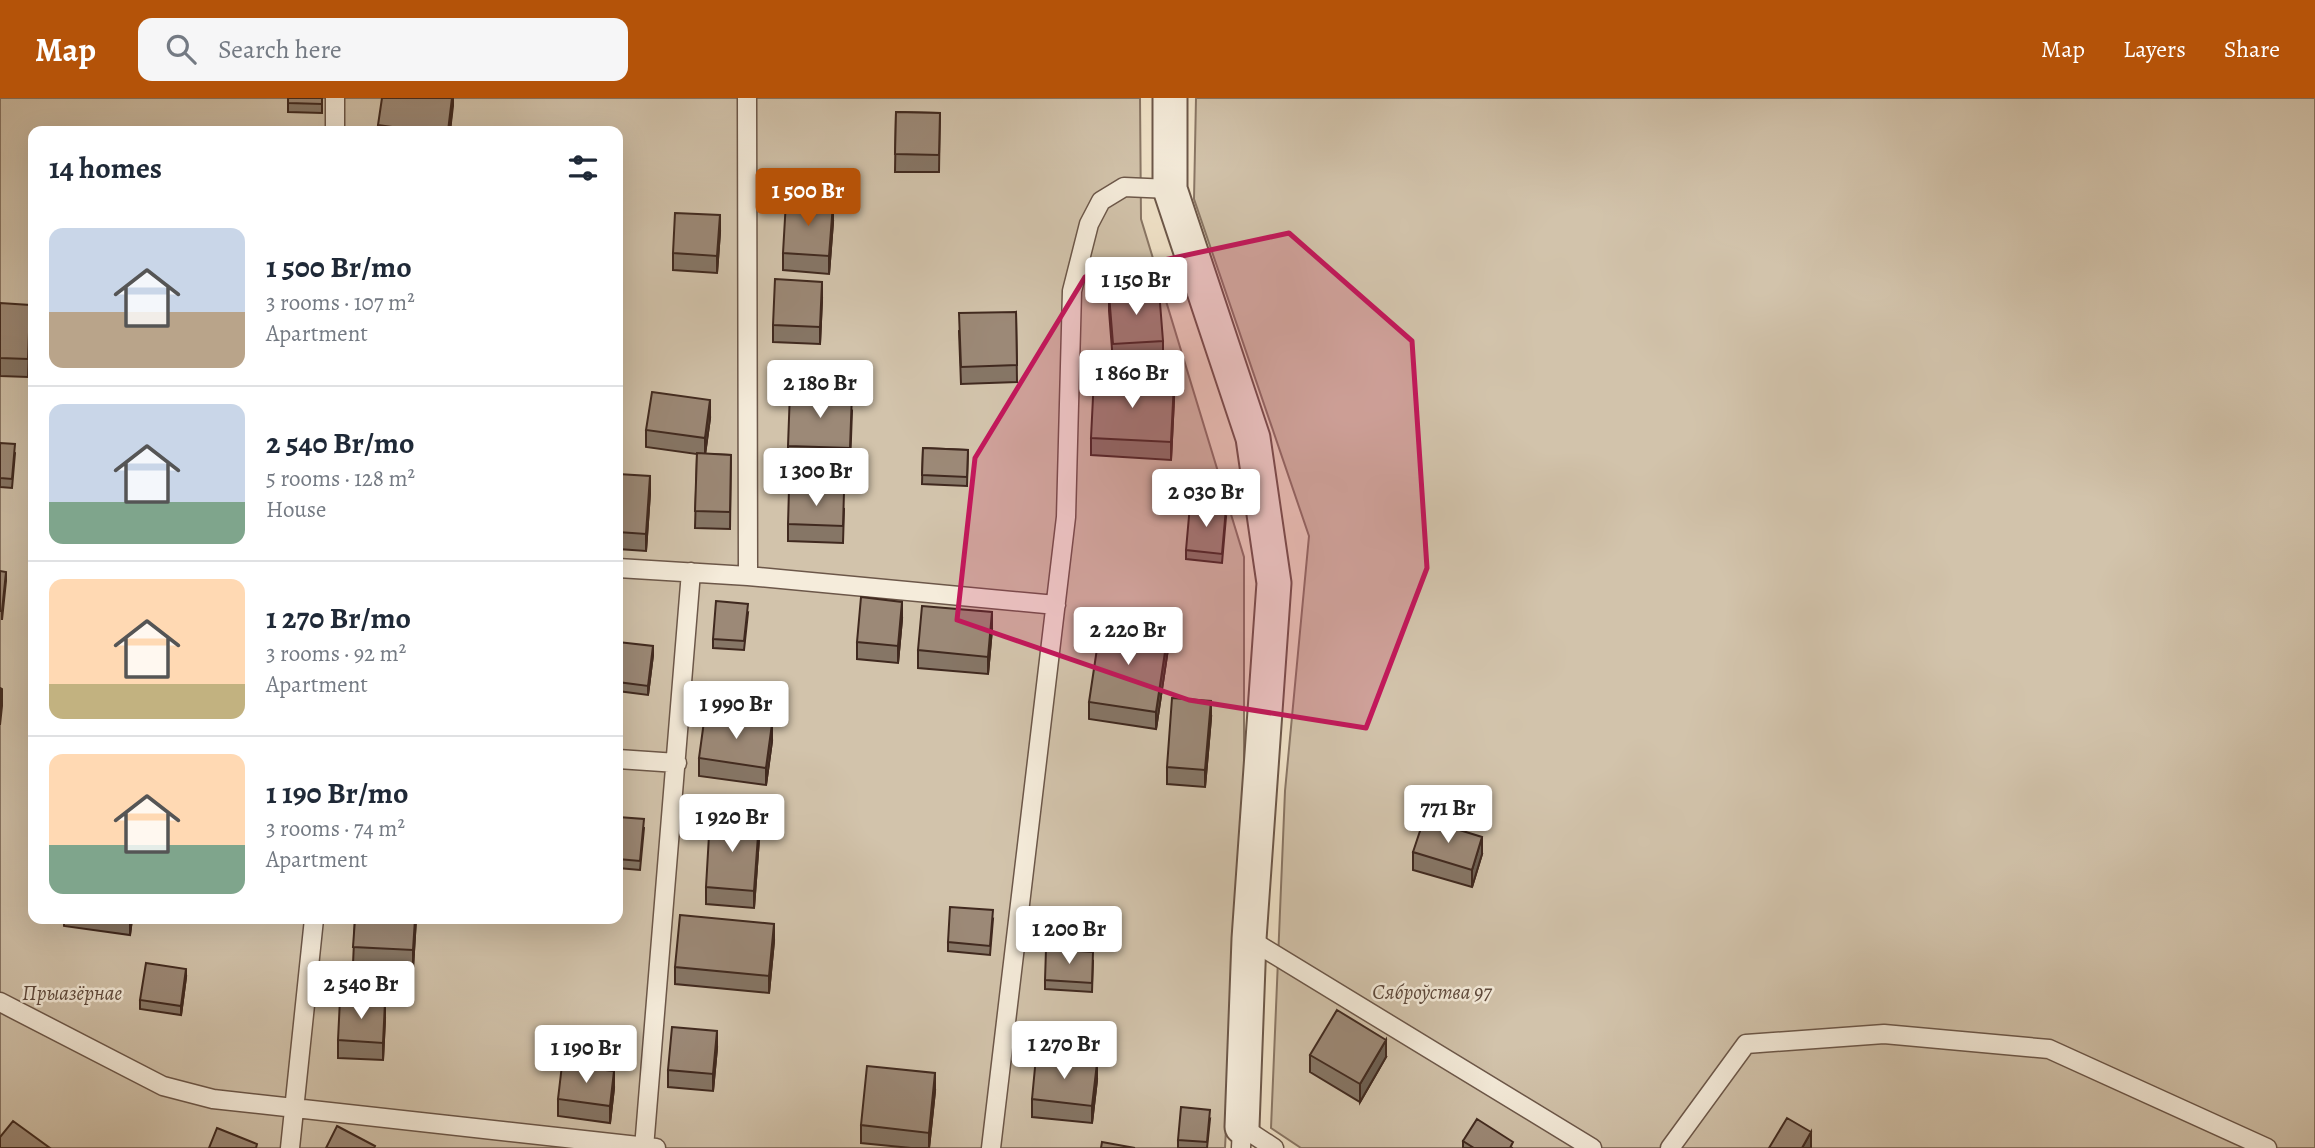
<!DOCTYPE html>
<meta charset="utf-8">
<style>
body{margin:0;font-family:Alegreya,serif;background:#f6f6f7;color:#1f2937;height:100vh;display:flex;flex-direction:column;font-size:26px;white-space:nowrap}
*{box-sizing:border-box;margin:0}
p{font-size:23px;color:#747a83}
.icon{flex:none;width:38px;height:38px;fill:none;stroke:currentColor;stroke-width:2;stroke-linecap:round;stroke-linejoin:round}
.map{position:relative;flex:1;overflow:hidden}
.panel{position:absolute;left:28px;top:28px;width:595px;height:798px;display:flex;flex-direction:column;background:#fff;border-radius:14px;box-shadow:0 7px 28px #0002}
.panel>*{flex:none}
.price{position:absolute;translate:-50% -60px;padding:0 16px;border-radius:7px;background:#fff;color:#222;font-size:23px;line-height:46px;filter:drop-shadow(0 2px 4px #0008)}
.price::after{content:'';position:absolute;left:50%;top:42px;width:21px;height:16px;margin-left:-10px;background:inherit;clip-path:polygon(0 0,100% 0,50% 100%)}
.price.selected{background:#b45309;color:#fff}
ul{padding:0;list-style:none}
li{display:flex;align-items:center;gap:21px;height:175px;padding:0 21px}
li+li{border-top:2px solid #e0e1e3}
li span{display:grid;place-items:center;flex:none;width:196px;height:140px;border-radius:14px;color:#555}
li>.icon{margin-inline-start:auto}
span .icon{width:84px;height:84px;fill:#fffc;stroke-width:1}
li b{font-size:30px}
h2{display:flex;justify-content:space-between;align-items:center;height:84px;padding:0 21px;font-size:30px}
header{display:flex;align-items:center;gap:42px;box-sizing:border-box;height:98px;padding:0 35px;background:#b45309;color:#fff}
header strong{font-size:33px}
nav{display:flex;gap:38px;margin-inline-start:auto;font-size:24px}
.search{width:490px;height:63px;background:#f6f6f7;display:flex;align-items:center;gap:18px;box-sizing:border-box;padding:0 24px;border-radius:14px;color:#747a83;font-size:26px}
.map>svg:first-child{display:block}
</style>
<header>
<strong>Map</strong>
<div class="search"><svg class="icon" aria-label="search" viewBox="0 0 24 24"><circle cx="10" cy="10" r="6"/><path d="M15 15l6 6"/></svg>Search here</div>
<nav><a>Map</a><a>Layers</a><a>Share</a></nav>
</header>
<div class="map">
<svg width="2315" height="1050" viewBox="0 0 2315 1050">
<rect width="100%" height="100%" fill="#f0e2c8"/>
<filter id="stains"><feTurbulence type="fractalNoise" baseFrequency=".00286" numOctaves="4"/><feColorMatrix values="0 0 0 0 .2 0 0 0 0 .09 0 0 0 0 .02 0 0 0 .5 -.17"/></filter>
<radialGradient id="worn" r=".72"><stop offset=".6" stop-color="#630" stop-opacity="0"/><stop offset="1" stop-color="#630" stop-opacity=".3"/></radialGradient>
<path fill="#d2c3ab" stroke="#897665" stroke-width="2" fill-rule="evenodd" d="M 0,0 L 1140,0 L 1141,121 L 1244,459 L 1244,682 L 1225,1050 L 0,1050 ZM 33,33 L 618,33 L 618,821 L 33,821 Z
M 1196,0 L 2315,0 L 2315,1050 L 1301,1050 L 1271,1030 L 1285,693 L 1309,438 L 1194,101 Z"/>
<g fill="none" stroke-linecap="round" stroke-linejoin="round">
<defs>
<path id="service" d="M 747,0 L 748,478
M 335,33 L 335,0
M 618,470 L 748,478 L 1056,507
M 618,661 L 677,665
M 1249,841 L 1592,1050
M 0,904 L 163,988 L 213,1001 L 656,1050
M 290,1050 L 314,821
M 644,1050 L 691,474
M 991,1050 L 1066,419 L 1072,193 L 1089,126 L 1101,103 L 1124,89 L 1170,91
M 1241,1050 L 1242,1029 L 1274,1050
M 1670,1050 L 1746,946 L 1884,936 L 2049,951 L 2267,1050"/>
<path id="minor" d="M 1170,0 L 1170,91 L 1253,340 L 1274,485 L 1249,841 L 1242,1029"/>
</defs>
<use href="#service" stroke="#6c5749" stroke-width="21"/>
<use href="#minor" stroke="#6c5749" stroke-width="37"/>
<use href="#service" stroke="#f5ecdb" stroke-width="18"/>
<use href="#minor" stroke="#f5ecdb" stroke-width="33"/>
</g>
<path fill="#867666" stroke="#40291f" stroke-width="2" d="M 288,0 L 322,0 L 322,15 L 288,14 Z
M 453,0 L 450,33 L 378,33 L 378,27 Z
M 896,14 L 940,15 L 939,74 L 895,74 Z
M 833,124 L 829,176 L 783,172 L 783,155 Z
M 720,134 L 717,175 L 673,172 L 673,155 Z
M 1109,196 L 1163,243 L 1163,260 L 1113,264 L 1109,213 Z
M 822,201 L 820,246 L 773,244 L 773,227 Z
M 0,205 L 30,224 L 28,279 L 0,278 Z
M 1016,214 L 1017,284 L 961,286 L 959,233 Z
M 1174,301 L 1171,362 L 1091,357 L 1091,340 Z
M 852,313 L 850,368 L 788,365 L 788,348 Z
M 710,320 L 705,356 L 731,357 L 730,431 L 695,430 L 697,356 L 646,349 L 646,332 Z
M 0,345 L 15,355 L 12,390 L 0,389 Z
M 923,350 L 968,352 L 967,388 L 922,386 Z
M 618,376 L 650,395 L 646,453 L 618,451 Z
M 844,411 L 843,445 L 788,443 L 788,426 Z
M 1226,419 L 1222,465 L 1186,461 L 1186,452 Z
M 748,515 L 744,552 L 713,550 L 713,541 Z
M 902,521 L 898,565 L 857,561 L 857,544 Z
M 992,531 L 988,576 L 918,570 L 918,552 Z
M 618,544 L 653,557 L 648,597 L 618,593 Z
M 1168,551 L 1156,631 L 1089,621 L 1089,604 Z
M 1211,620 L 1205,689 L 1167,686 L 1167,669 Z
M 772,643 L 766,687 L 699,678 L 699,660 Z
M 618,719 L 644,730 L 640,772 L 618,770 Z
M 759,741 L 754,810 L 706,806 L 706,789 Z
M 1413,754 L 1482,756 L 1472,789 L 1413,772 Z
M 64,821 L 132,821 L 130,837 L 64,828 Z
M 355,821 L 416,821 L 413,870 L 353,866 Z
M 993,821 L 990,857 L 948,853 L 948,844 Z
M 774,843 L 769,895 L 675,886 L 675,869 Z
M 1093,863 L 1092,894 L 1045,891 L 1045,882 Z
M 186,879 L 181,917 L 140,911 L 140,902 Z
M 385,921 L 383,962 L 338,960 L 338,942 Z
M 717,950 L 713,993 L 668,989 L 668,972 Z
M 1310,957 L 1386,959 L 1360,1004 L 1310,974 Z
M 1097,982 L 1092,1025 L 1032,1019 L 1032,1001 Z
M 614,990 L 610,1025 L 558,1018 L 558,1001 Z
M 935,993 L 929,1050 L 911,1050 L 861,1045 L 861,1027 Z
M 1210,1021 L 1207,1050 L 1178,1050 L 1178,1042 Z
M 1463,1043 L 1513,1050 L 1463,1050 Z"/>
<path fill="#6d6053" stroke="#40291f" stroke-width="2" d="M 452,0 L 453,0 L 453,8 L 450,33 L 448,33 Z
M 833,106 L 833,124 L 829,176 L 829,158 Z
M 720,117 L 720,134 L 717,175 L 717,158 Z
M 822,184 L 822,201 L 820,246 L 820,229 Z
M 1174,284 L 1174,301 L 1171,362 L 1171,344 Z
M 710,302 L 710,320 L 705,357 L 705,340 Z
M 650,378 L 650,395 L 646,453 L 646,436 Z
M 6,474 L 6,483 L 2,522 L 2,513 Z
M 902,504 L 902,521 L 898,565 L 898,548 Z
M 992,514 L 992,531 L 988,576 L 988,559 Z
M 1168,534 L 1168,551 L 1156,631 L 1156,614 Z
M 653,548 L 653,557 L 648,597 L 648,588 Z
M 2,591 L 2,608 L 0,627 L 0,610 Z
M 1211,603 L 1211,620 L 1205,689 L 1205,672 Z
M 772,626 L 772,643 L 766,687 L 766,670 Z
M 759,724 L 759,741 L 754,810 L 754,793 Z
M 1482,739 L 1482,756 L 1472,789 L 1472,772 Z
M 130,821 L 132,821 L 130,837 Z
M 415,821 L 416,821 L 413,870 L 413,852 Z
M 774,826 L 774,843 L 769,895 L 769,878 Z
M 186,871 L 186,879 L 181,917 L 181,908 Z
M 385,904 L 385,921 L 383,962 L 383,945 Z
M 717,933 L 717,950 L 713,993 L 713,976 Z
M 1386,942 L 1386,959 L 1360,1004 L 1360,986 Z
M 1097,965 L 1097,982 L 1092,1025 L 1092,1008 Z
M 614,973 L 614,990 L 610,1025 L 610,1008 Z
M 935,975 L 935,993 L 929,1050 L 929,1035 Z
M 1811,1034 L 1811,1050 L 1802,1050 Z"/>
<path fill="#9c8977" stroke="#40291f" stroke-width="2" d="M 288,0 L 322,0 L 322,6 L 288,5 Z
M 382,0 L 452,0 L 448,33 L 420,33 L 378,27 Z
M 896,14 L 940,15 L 939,57 L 895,56 Z
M 786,103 L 833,106 L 829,158 L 783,155 Z
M 675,115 L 720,117 L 717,158 L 673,155 Z
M 775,181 L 822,184 L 820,229 L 773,227 Z
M 1159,192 L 1163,243 L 1113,246 L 1109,196 Z
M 0,205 L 30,207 L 28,261 L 0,260 Z
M 1016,214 L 1017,267 L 961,269 L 959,215 Z
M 1094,279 L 1174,284 L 1171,344 L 1091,340 Z
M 790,293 L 852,296 L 850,350 L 788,348 Z
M 652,294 L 710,302 L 705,340 L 646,332 Z
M 0,345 L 15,346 L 12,381 L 0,380 Z
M 923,350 L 968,352 L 967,379 L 922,377 Z
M 697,355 L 731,357 L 730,414 L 695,413 Z
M 618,376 L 650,378 L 646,436 L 618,434 Z
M 789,391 L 844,394 L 843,428 L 788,426 Z
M 1190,407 L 1226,410 L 1222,456 L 1186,452 Z
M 0,473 L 6,474 L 2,513 L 0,513 Z
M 861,499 L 902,504 L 898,548 L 857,544 Z
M 716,503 L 748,506 L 744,543 L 713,541 Z
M 922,508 L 992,514 L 988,559 L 918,552 Z
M 1101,524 L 1168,534 L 1156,614 L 1089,604 Z
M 618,544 L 653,548 L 648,588 L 618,584 Z
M 0,590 L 2,591 L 0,610 Z
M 1172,600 L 1211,603 L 1205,672 L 1167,669 Z
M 705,616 L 772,626 L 766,670 L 699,660 Z
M 618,719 L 644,721 L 640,763 L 618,761 Z
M 710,720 L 759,724 L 754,793 L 706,789 Z
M 1424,721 L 1482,739 L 1472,772 L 1413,754 Z
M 950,809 L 993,812 L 990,848 L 948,844 Z
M 680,817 L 774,826 L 769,878 L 675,869 Z
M 355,821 L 415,821 L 413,852 L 353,849 Z
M 1046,851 L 1093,854 L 1092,885 L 1045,882 Z
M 146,865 L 186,871 L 181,908 L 140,902 Z
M 340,901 L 385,904 L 383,945 L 338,942 Z
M 1337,912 L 1386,942 L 1360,986 L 1310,957 Z
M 672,929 L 717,933 L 713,976 L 668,972 Z
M 1036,959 L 1097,965 L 1092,1008 L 1032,1001 Z
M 562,967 L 614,973 L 610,1008 L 558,1001 Z
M 867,968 L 935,975 L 929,1035 L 861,1027 Z
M 1181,1009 L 1210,1012 L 1207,1044 L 1178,1042 Z
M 1787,1020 L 1811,1034 L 1802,1050 L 1769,1050 Z
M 1477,1021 L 1513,1044 L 1510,1050 L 1474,1050 L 1463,1043 Z
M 13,1023 L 50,1050 L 0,1050 L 0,1039 Z
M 337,1028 L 375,1048 L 374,1050 L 326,1050 Z
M 217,1030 L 257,1046 L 256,1050 L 209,1050 Z
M 1102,1044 L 1135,1050 L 1101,1050 Z"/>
<path fill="#c2185b" fill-opacity="0.2" stroke="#c2185b" stroke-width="5" stroke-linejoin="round" d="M 1289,135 L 1412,243 L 1427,470 L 1366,630 L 1189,602 L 957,522 L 975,360 L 1085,179 Z"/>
<g text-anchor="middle" stroke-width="5" stroke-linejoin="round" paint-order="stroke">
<g font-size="21" font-style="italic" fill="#5d483b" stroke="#f5ecdb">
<text x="1432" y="901">Сяброўства 97</text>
<text x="72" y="902">Прыазёрнае</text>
</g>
</g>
<rect width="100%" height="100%" filter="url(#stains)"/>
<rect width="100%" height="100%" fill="url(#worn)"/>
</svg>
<b class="price selected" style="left:808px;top:130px">1 500 Br</b>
<b class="price" style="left:1136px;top:219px">1 150 Br</b>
<b class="price" style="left:1132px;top:312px">1 860 Br</b>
<b class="price" style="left:820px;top:322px">2 180 Br</b>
<b class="price" style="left:816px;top:410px">1 300 Br</b>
<b class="price" style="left:1206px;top:431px">2 030 Br</b>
<b class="price" style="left:1128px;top:569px">2 220 Br</b>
<b class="price" style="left:736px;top:643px">1 990 Br</b>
<b class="price" style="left:1448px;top:747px">771 Br</b>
<b class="price" style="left:732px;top:756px">1 920 Br</b>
<b class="price" style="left:1069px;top:868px">1 200 Br</b>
<b class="price" style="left:361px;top:923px">2 540 Br</b>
<b class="price" style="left:1064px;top:983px">1 270 Br</b>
<b class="price" style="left:586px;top:987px">1 190 Br</b>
<section class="panel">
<h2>14 homes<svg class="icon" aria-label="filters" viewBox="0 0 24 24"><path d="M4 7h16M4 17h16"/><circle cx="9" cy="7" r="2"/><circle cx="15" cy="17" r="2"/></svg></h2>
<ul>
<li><span style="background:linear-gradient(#c9d6e8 60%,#b9a48a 0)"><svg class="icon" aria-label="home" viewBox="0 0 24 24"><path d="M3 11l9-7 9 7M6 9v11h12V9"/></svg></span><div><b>1 500 Br/mo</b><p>3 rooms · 107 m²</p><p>Apartment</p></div></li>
<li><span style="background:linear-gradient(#c9d6e8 70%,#7fa58c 0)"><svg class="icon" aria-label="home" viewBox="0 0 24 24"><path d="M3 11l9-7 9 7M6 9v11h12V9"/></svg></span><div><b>2 540 Br/mo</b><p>5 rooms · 128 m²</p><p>House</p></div></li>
<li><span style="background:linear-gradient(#ffd9b3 75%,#c2b280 0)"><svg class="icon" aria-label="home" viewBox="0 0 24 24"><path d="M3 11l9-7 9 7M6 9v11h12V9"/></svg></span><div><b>1 270 Br/mo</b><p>3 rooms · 92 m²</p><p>Apartment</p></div></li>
<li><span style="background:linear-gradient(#ffd9b3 65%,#7fa58c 0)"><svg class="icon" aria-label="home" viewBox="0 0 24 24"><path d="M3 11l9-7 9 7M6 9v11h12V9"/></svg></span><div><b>1 190 Br/mo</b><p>3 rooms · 74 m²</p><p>Apartment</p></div></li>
</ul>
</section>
</div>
